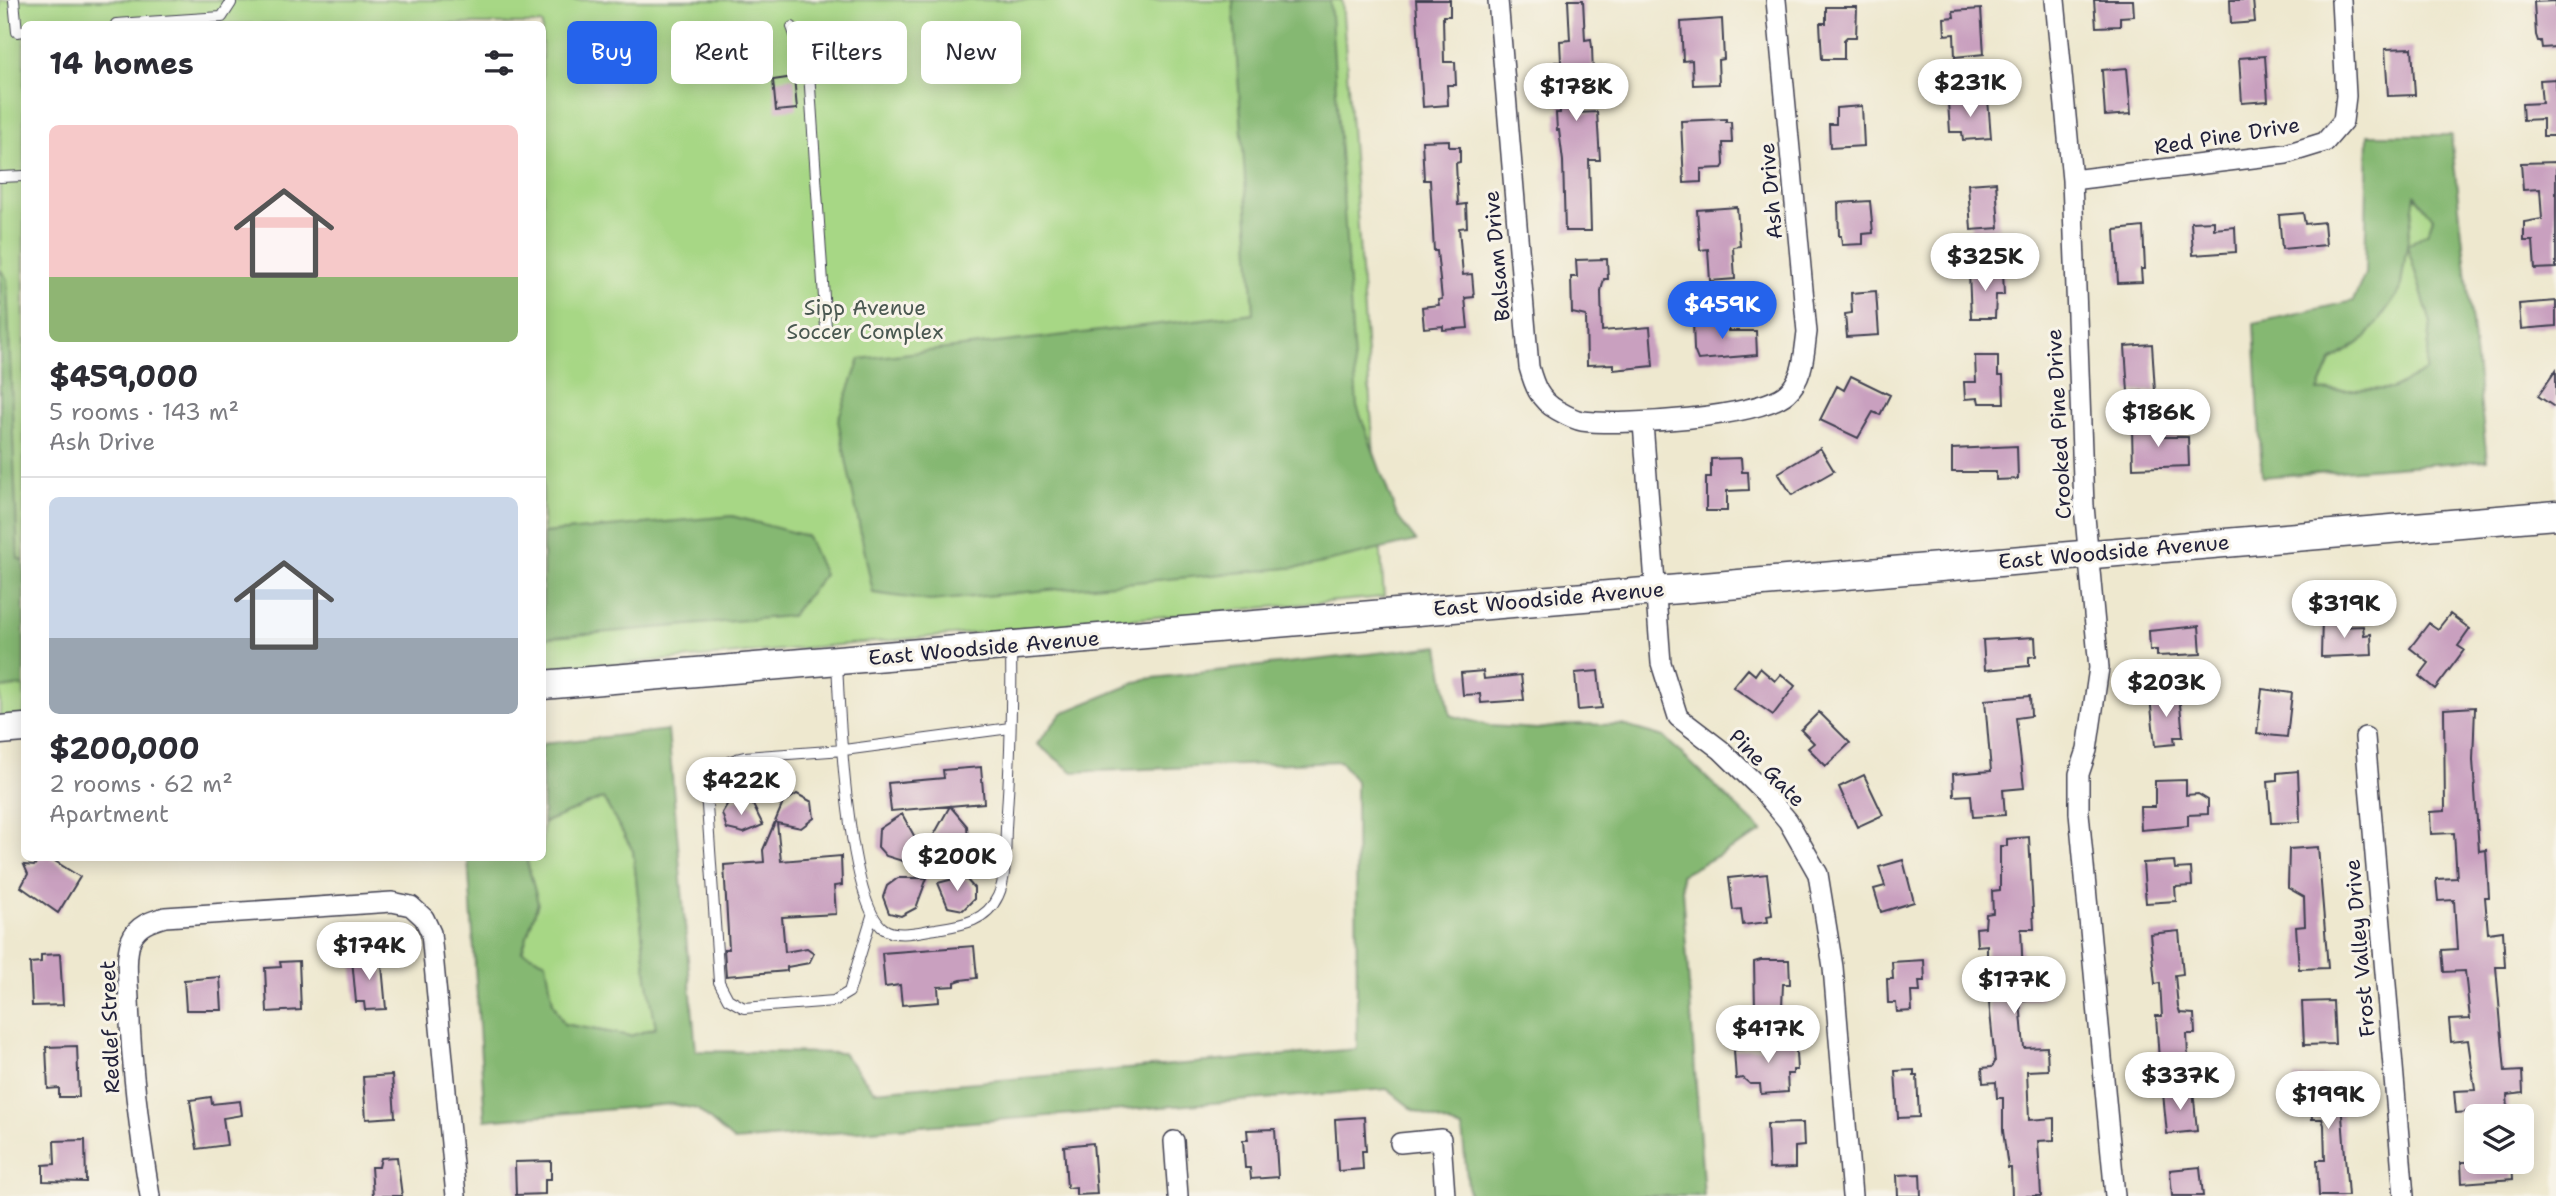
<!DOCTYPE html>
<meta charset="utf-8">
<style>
body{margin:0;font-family:"Shantell Sans",sans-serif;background:#f7f7f7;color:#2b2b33;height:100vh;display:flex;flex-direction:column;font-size:26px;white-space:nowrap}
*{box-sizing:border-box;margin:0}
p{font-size:23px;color:#7c7c81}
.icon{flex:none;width:38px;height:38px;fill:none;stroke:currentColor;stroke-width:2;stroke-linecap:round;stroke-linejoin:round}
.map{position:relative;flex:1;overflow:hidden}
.drawer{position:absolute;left:21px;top:21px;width:525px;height:840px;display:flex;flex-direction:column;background:#fff;border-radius:10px;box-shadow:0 4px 18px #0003}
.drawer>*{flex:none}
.guide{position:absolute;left:567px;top:21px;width:665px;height:63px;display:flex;gap:14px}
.buttons{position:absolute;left:2464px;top:1104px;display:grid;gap:14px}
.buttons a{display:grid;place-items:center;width:70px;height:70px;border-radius:10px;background:#fff;box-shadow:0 4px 18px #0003;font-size:35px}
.price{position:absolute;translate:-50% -60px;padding:0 16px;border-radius:24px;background:#fff;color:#222;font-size:23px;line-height:46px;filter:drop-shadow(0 2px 4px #0008)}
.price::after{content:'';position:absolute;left:50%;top:42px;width:21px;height:16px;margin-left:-10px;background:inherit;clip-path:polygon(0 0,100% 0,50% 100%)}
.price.current{background:#2563eb;color:#fff}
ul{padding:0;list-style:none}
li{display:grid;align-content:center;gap:14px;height:371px;padding:0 28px}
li+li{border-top:2px solid #e1e1e2}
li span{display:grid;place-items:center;height:217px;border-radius:10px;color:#555}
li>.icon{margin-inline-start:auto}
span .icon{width:126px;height:126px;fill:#fffc;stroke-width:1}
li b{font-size:30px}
h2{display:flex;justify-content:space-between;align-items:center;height:84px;padding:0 28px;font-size:30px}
.chip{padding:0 24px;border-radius:10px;background:#fff;box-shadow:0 4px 18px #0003;font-size:24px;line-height:63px}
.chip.current{background:#2563eb;color:#fff}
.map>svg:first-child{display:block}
</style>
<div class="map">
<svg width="2556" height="1196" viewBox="0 0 2556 1196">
<rect width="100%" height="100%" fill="#f7f3e8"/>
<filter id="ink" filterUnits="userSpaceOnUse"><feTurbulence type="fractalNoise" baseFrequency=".0143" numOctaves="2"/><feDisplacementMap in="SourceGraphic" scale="14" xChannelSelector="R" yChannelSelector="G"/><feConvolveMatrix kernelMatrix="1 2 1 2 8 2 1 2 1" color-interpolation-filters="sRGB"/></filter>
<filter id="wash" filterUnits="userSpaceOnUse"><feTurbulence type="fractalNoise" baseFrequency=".00686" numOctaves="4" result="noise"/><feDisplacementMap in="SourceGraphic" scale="28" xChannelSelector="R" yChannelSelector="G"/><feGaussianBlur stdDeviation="1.57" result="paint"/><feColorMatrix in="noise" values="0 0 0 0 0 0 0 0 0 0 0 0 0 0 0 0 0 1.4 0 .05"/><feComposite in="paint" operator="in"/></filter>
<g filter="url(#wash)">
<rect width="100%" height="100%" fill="#eee8cf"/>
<path fill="#a7d785" stroke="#647c60" stroke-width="2" d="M 0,0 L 1342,0 L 1384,597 L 543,671 L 542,24 L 24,24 L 24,717 L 0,719 Z
M 2414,195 L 2433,217 L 2428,232 L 2407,246 L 2431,323 L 2426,371 L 2392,389 L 2318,391 L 2331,361 L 2365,339 L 2400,291 Z
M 603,798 L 633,850 L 647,977 L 657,1027 L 630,1036 L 564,1024 L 553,1003 L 545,963 L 522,951 L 538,903 L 526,858 L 542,858 L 543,823 Z"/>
<path fill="#85b872" stroke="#546d56" stroke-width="2" fill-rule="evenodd" d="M 1233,0 L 1330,0 L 1357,406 L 1397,516 L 1416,541 L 1310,566 L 930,601 L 873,593 L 838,420 L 860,359 L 1254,313 Z
M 2368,135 L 2451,135 L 2487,460 L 2262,477 L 2254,323 L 2353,301 L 2365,274 ZM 2415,195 L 2433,218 L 2428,232 L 2407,246 L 2431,323 L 2426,371 L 2392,389 L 2318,391 L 2331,361 L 2365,339 L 2400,291 Z
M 0,269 L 7,279 L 18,558 L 24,561 L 24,686 L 0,688 Z
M 732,516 L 807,536 L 824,575 L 791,616 L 543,638 L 543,533 Z
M 1439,646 L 1450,715 L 1490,726 L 1537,729 L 1576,724 L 1622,725 L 1664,737 L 1763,832 L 1681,875 L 1704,1196 L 1469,1196 L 1462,1129 L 1414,1110 L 1387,1089 L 734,1141 L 697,1109 L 672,1104 L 485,1120 L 468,858 L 526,858 L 538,903 L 522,951 L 546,962 L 553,1003 L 564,1024 L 630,1036 L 656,1028 L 647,977 L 633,851 L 603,798 L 543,823 L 542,744 L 668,730 L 696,1051 L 843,1053 L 874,1091 L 1357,1049 L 1356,781 L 1340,761 L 1073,772 L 1037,744 L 1062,713 L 1145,679 Z"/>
<g id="blocks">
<path fill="#c9a0bf" d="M 1416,0 L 1450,0 L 1450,16 L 1443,16 L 1444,62 L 1455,62 L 1456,85 L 1447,85 L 1448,105 L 1423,107 Z
M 1568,0 L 1583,0 L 1585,40 L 1591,39 L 1592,47 L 1593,76 L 1576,80 L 1577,113 L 1597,112 L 1600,160 L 1589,160 L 1591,231 L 1565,231 L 1563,161 L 1559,130 L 1557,130 L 1556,113 L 1560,113 L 1559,81 L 1556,81 L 1555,62 L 1561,62 L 1560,41 L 1570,40 Z
M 2094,0 L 2133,0 L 2134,16 L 2120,17 L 2120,26 L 2096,27 Z
M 2230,0 L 2253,0 L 2255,22 L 2231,24 Z
M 2556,1 L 2556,47 L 2542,48 L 2541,41 L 2538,41 L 2536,35 L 2534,2 Z
M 1826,7 L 1857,7 L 1856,37 L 1847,37 L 1844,40 L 1844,59 L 1822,59 L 1820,23 L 1826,23 Z
M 1981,9 L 1984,54 L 1955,57 L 1954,34 L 1945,35 L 1944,18 L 1954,17 L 1953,11 Z
M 1722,19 L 1724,59 L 1718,60 L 1719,84 L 1693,85 L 1692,60 L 1683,61 L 1681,22 Z
M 2412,48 L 2415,95 L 2388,96 L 2385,49 Z
M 2265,56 L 2268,101 L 2242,103 L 2239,58 Z
M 2127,68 L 2131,114 L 2105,116 L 2102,70 Z
M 794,77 L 797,109 L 776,111 L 773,80 Z
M 2556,79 L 2556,136 L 2543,136 L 2543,119 L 2523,120 L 2522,104 L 2542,103 L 2540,80 Z
M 1988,99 L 1991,138 L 1963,140 L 1962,132 L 1950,132 L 1948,102 Z
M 1862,106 L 1864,146 L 1830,148 L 1829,124 L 1836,124 L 1836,108 Z
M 1726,119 L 1726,122 L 1731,122 L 1732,143 L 1723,143 L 1724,165 L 1722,168 L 1701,169 L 1701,182 L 1684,183 L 1681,121 Z
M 1449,140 L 1449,147 L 1460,147 L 1460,162 L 1456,163 L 1458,205 L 1466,204 L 1467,227 L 1459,228 L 1463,275 L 1472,274 L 1474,297 L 1465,298 L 1468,328 L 1443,330 L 1443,326 L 1424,328 L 1422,307 L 1439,305 L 1438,300 L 1442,299 L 1437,251 L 1434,251 L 1430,180 L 1424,180 L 1422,141 Z
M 2556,162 L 2556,268 L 2535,269 L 2533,241 L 2524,241 L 2524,222 L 2542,219 L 2540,189 L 2523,190 L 2521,163 Z
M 1996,182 L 1999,228 L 1971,230 L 1968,184 Z
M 1870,201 L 1873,233 L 1863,234 L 1863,244 L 1842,245 L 1841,236 L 1839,236 L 1838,203 Z
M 1737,207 L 1740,246 L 1733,247 L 1735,279 L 1710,281 L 1708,249 L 1700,250 L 1697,210 Z
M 2303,213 L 2305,224 L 2324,222 L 2326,245 L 2282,249 L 2279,215 Z
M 2214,221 L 2214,229 L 2235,227 L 2236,252 L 2193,255 L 2191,222 Z
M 2143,227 L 2145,269 L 2141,269 L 2142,282 L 2118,283 L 2115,230 Z
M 1607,259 L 1608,279 L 1604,279 L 1601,291 L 1602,331 L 1650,327 L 1653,366 L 1614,370 L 1614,364 L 1587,365 L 1586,316 L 1572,313 L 1571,277 L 1577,277 L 1576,260 Z
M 2003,271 L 2004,295 L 1996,295 L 1995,318 L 1971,318 L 1969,272 Z
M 1876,291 L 1879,335 L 1847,337 L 1845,314 L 1852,313 L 1851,293 Z
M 2556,301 L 2556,326 L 2521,329 L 2519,304 Z
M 1727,319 L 1728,331 L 1756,331 L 1757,355 L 1698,360 L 1694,350 L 1693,320 Z
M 2152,344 L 2155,391 L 2128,392 L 2125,346 Z
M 1975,356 L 1998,356 L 1998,376 L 2003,376 L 2004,403 L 1979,403 L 1978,398 L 1965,399 L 1964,382 L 1976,382 Z
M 2556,370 L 2556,408 L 2538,396 Z
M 1851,376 L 1890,395 L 1880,415 L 1873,412 L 1858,438 L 1820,420 L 1837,386 L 1844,390 Z
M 2163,427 L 2163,437 L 2188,437 L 2189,466 L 2133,468 L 2132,428 Z
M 2017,446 L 2018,479 L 1996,480 L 1996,472 L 1952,472 L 1952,449 Z
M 1820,448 L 1834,471 L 1792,495 L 1778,473 Z
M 1741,458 L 1742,472 L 1748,472 L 1749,490 L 1727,491 L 1727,511 L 1706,511 L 1706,477 L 1711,477 L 1711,459 Z
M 2450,614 L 2470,629 L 2458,646 L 2464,650 L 2435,689 L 2419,676 L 2429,663 L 2410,648 L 2429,623 L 2438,629 Z
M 2322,618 L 2339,618 L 2339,627 L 2363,626 L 2364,635 L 2371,634 L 2372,655 L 2321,657 Z
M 2199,626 L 2201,654 L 2157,656 L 2157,650 L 2150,650 L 2149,631 Z
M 2035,637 L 2036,656 L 2029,657 L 2029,666 L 1985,670 L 1983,640 Z
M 1760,668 L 1775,681 L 1781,674 L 1795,686 L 1773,715 L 1733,687 L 1748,669 L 1755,675 Z
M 1483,671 L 1484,679 L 1521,675 L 1524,700 L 1481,703 L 1480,694 L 1463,695 L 1461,673 Z
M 1598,671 L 1602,708 L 1578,710 L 1575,673 Z
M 2262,689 L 2292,693 L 2287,737 L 2257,734 Z
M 2179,694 L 2183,737 L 2174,737 L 2175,744 L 2155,746 L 2150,697 Z
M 2030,696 L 2031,716 L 2016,718 L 2024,788 L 2003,790 L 2005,815 L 1973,817 L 1971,795 L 1954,796 L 1953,774 L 1991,771 L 1985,700 Z
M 2475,707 L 2473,760 L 2479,851 L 2486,850 L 2489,897 L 2485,897 L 2488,933 L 2503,931 L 2505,967 L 2496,967 L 2505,1072 L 2522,1071 L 2523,1093 L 2507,1095 L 2508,1109 L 2456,1113 L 2454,1091 L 2475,1090 L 2468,1040 L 2451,1042 L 2449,1020 L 2470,1019 L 2465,971 L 2444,972 L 2442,950 L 2457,949 L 2454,900 L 2438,901 L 2436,879 L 2457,878 L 2454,833 L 2431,834 L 2430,812 L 2445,811 L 2444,709 Z
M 1819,712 L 1850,743 L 1826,766 L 1808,748 L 1814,743 L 1801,730 Z
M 981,767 L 984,803 L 891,811 L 888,783 L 944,778 L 943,770 Z
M 2298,771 L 2300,822 L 2271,823 L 2268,781 L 2277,780 L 2277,773 Z
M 1864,775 L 1883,815 L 1857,827 L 1839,787 Z
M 2186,780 L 2186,795 L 2198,794 L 2208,800 L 2208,814 L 2188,815 L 2188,826 L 2141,830 L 2140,807 L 2155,807 L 2155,781 Z
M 797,794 L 812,802 L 814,818 L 801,828 L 777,823 L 781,861 L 841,856 L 842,885 L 834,886 L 836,914 L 782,917 L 785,952 L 807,948 L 814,953 L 809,963 L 787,967 L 787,971 L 726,976 L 724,949 L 729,949 L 724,865 L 764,862 L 763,850 L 783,803 Z
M 738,799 L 753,805 L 763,825 L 744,833 L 727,829 L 722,813 L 728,803 Z
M 950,806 L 967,826 L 968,841 L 955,850 L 926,849 Z
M 902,814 L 927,859 L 912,864 L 886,856 L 878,847 L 879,829 Z
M 2029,837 L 2034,929 L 2021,929 L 2023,978 L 2040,976 L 2042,999 L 2020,1001 L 2024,1048 L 2047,1047 L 2048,1070 L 2027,1071 L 2029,1120 L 2054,1118 L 2054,1140 L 2038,1141 L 2041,1196 L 2012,1196 L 2011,1168 L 2008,1168 L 2003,1131 L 2003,1098 L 1997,1098 L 1996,1082 L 1983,1083 L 1982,1068 L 1992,1067 L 1995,1062 L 1987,982 L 1987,945 L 1977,946 L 1976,928 L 1985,927 L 1986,914 L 1993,913 L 1992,891 L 2000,890 L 2000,846 L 2007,846 L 2007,839 Z
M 2318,847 L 2328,968 L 2299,969 L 2296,927 L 2305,926 L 2304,897 L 2288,888 L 2289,849 Z
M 40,858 L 50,858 L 80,877 L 58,913 L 21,887 L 28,874 L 24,865 L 34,866 Z
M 1903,860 L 1914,902 L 1881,912 L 1874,889 L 1885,886 L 1879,867 Z
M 2174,861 L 2175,869 L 2191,868 L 2192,886 L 2175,887 L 2176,901 L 2146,903 L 2143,863 Z
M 1767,874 L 1772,915 L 1767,916 L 1768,922 L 1743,925 L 1741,909 L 1733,910 L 1729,878 Z
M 898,878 L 927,878 L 916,908 L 901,916 L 889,913 L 883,897 L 887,886 Z
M 957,878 L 967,880 L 974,888 L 974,899 L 963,910 L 948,907 L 938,883 Z
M 2179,931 L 2183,974 L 2175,975 L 2178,1007 L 2180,1013 L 2194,1014 L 2195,1034 L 2187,1034 L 2188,1058 L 2159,1060 L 2156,1016 L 2162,1016 L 2160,983 L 2155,984 L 2150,934 Z
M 974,946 L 977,978 L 961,980 L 955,982 L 955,986 L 938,987 L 939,1002 L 902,1005 L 900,985 L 885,987 L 882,953 Z
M 60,954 L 63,1005 L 32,1006 L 30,963 L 41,962 L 41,955 Z
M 381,955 L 386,1009 L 365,1010 L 364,1002 L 356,1002 L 352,959 Z
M 1761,960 L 1789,960 L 1790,984 L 1783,984 L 1782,1007 L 1755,1008 L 1754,962 Z
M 1924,960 L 1925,981 L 1919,981 L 1920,992 L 1911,992 L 1912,1011 L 1897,1012 L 1896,1003 L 1888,1003 L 1887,979 L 1893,979 L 1892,962 Z
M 299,961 L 301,1010 L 267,1012 L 265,968 L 281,967 L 280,962 Z
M 220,977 L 222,1010 L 186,1010 L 184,980 Z
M 2333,1001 L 2335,1044 L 2304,1045 L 2302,1002 Z
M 1795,1036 L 1797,1070 L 1793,1070 L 1793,1074 L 1787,1074 L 1788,1092 L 1761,1094 L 1760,1084 L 1750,1084 L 1743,1078 L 1736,1079 L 1734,1050 L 1769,1047 L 1769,1037 Z
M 77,1046 L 79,1097 L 59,1097 L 59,1088 L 48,1089 L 46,1047 Z
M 1914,1070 L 1914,1076 L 1917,1076 L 1919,1117 L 1898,1118 L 1895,1071 Z
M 392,1075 L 395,1117 L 366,1119 L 363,1077 Z
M 2339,1075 L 2348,1196 L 2319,1196 L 2317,1160 L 2325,1160 L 2324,1125 L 2322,1119 L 2312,1119 L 2311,1095 L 2295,1096 L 2294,1077 Z
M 2193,1089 L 2197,1131 L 2167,1134 L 2163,1093 Z
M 211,1097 L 212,1104 L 240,1101 L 242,1115 L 223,1118 L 227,1145 L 197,1149 L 190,1100 Z
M 1364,1117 L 1366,1151 L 1362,1151 L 1363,1169 L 1338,1171 L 1335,1119 Z
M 1803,1123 L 1804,1146 L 1795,1147 L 1795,1168 L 1769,1169 L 1767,1124 Z
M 1275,1129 L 1278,1177 L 1251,1179 L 1250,1168 L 1245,1168 L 1243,1140 L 1248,1140 L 1247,1130 Z
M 85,1140 L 86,1182 L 43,1181 L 43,1165 L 55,1164 L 54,1141 Z
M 1093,1143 L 1097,1194 L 1076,1195 L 1076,1187 L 1067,1188 L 1064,1146 Z
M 397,1157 L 402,1196 L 373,1196 L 371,1167 L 379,1167 L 381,1158 Z
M 551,1161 L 551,1179 L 545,1179 L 545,1194 L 516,1195 L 515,1162 Z
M 2461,1162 L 2512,1162 L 2513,1179 L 2462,1183 Z
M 2200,1167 L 2203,1196 L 2172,1196 L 2170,1170 Z
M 1920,1174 L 1921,1196 L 1898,1196 L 1897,1175 Z"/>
</g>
</g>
<g filter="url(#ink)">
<use href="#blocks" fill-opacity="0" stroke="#414051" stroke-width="2"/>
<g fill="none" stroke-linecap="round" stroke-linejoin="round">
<defs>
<path id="service" d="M 14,0 L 17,32 L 24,31
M 116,24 L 222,17 L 231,3
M 792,27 L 809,72 L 826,328
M 0,177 L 24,176
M 837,661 C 839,710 847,903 884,929 C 897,938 921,931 936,929 C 961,925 986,922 998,896 C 1007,877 1005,849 1006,828 C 1010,768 1012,708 1011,648
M 872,916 L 849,992 L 834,1001 L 744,1008 L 728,999 L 719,982 L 706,791 C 715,771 723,761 745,757 L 844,750 L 1010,728"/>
<path id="minor" d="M 1498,0 L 1529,367 C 1534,385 1539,400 1557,410 C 1564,414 1574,420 1582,421 C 1621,426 1759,418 1787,393 C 1804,378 1804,353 1807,332 L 1776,0
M 2055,0 L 2072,180 L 2084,506 L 2099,668 L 2087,750 L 2079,774 L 2079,813 L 2115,1196
M 2072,180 L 2286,154 L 2325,142 L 2343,121 L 2346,96 L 2341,0
M 1643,423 L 1661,663 L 1678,717 L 1721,750 L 1761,789 L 1788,821 L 1818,874 L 1833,967 L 1852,1196
M 2365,737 L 2404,1196
M 1174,1141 L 1178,1196
M 1400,1143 L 1441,1139 L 1445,1196
M 150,1196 C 139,1131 131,1065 129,999 C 128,980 125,958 131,940 C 137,925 151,921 165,917 L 392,902 L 411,906 L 424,918 L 431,933 L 456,1196"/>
<path id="secondary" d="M 542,685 L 2556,515
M 0,730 L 24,728"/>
</defs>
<use href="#service" stroke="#414051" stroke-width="12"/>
<use href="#minor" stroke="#414051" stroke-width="22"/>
<use href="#secondary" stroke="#414051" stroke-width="31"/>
<use href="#service" stroke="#fff" stroke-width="10"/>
<use href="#minor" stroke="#fff" stroke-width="19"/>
<use href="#secondary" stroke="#fff" stroke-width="28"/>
</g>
</g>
<g text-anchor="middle" stroke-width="6" stroke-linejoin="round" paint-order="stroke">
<g font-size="21" fill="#22223b" stroke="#f7f3e8">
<text transform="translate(2227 136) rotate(-9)" y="7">Red Pine Drive</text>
<text transform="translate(1771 191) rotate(-95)" y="7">Ash Drive</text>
<text transform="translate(1497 256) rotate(-95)" y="7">Balsam Drive</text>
<text transform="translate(2059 424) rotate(-93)" y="7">Crooked Pine Drive</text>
<text transform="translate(2114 552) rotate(-5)" y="7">East Woodside Avenue</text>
<text transform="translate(1549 599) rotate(-5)" y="7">East Woodside Avenue</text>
<text transform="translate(984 648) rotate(-5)" y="7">East Woodside Avenue</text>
<text transform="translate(1767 768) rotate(46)" y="7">Pine Gate</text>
<text transform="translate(2360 948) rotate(-95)" y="7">Frost Valley Drive</text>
<text transform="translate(110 1027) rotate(-92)" y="7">Redlef Street</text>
</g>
<g font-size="21" fill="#4a5851" stroke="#f7f3e8">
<text x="865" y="315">Sipp Avenue<tspan x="865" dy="24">Soccer Complex</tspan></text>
</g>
</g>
</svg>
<div class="buttons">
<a><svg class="icon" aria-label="layers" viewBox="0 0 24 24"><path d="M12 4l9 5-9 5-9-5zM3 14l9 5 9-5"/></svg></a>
</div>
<b class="price" style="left:1970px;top:119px">$231K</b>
<b class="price" style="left:1576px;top:123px">$178K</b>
<b class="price" style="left:1985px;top:293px">$325K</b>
<b class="price current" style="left:1722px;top:341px">$459K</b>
<b class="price" style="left:2158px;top:449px">$186K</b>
<b class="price" style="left:2344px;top:640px">$319K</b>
<b class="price" style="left:2166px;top:719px">$203K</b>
<b class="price" style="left:741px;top:817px">$422K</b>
<b class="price" style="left:957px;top:893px">$200K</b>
<b class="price" style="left:369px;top:982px">$174K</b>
<b class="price" style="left:2014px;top:1016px">$177K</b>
<b class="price" style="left:1768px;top:1065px">$417K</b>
<b class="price" style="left:2180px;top:1112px">$337K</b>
<b class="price" style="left:2328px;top:1131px">$199K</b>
<div class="guide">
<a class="chip current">Buy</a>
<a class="chip">Rent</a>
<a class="chip">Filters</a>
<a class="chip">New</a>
</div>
<section class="drawer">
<h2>14 homes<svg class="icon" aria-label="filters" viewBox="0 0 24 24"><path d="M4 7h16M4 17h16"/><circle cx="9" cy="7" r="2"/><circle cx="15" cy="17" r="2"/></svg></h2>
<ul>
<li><span style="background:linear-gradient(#f6c9c9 70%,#8fb573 0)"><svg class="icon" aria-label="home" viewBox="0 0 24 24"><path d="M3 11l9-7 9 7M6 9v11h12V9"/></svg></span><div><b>$459,000</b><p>5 rooms · 143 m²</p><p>Ash Drive</p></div></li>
<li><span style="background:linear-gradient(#c9d6e8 65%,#9aa5b1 0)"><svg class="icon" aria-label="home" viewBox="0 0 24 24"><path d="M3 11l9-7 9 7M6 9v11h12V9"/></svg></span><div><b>$200,000</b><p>2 rooms · 62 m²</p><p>Apartment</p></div></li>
</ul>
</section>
</div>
